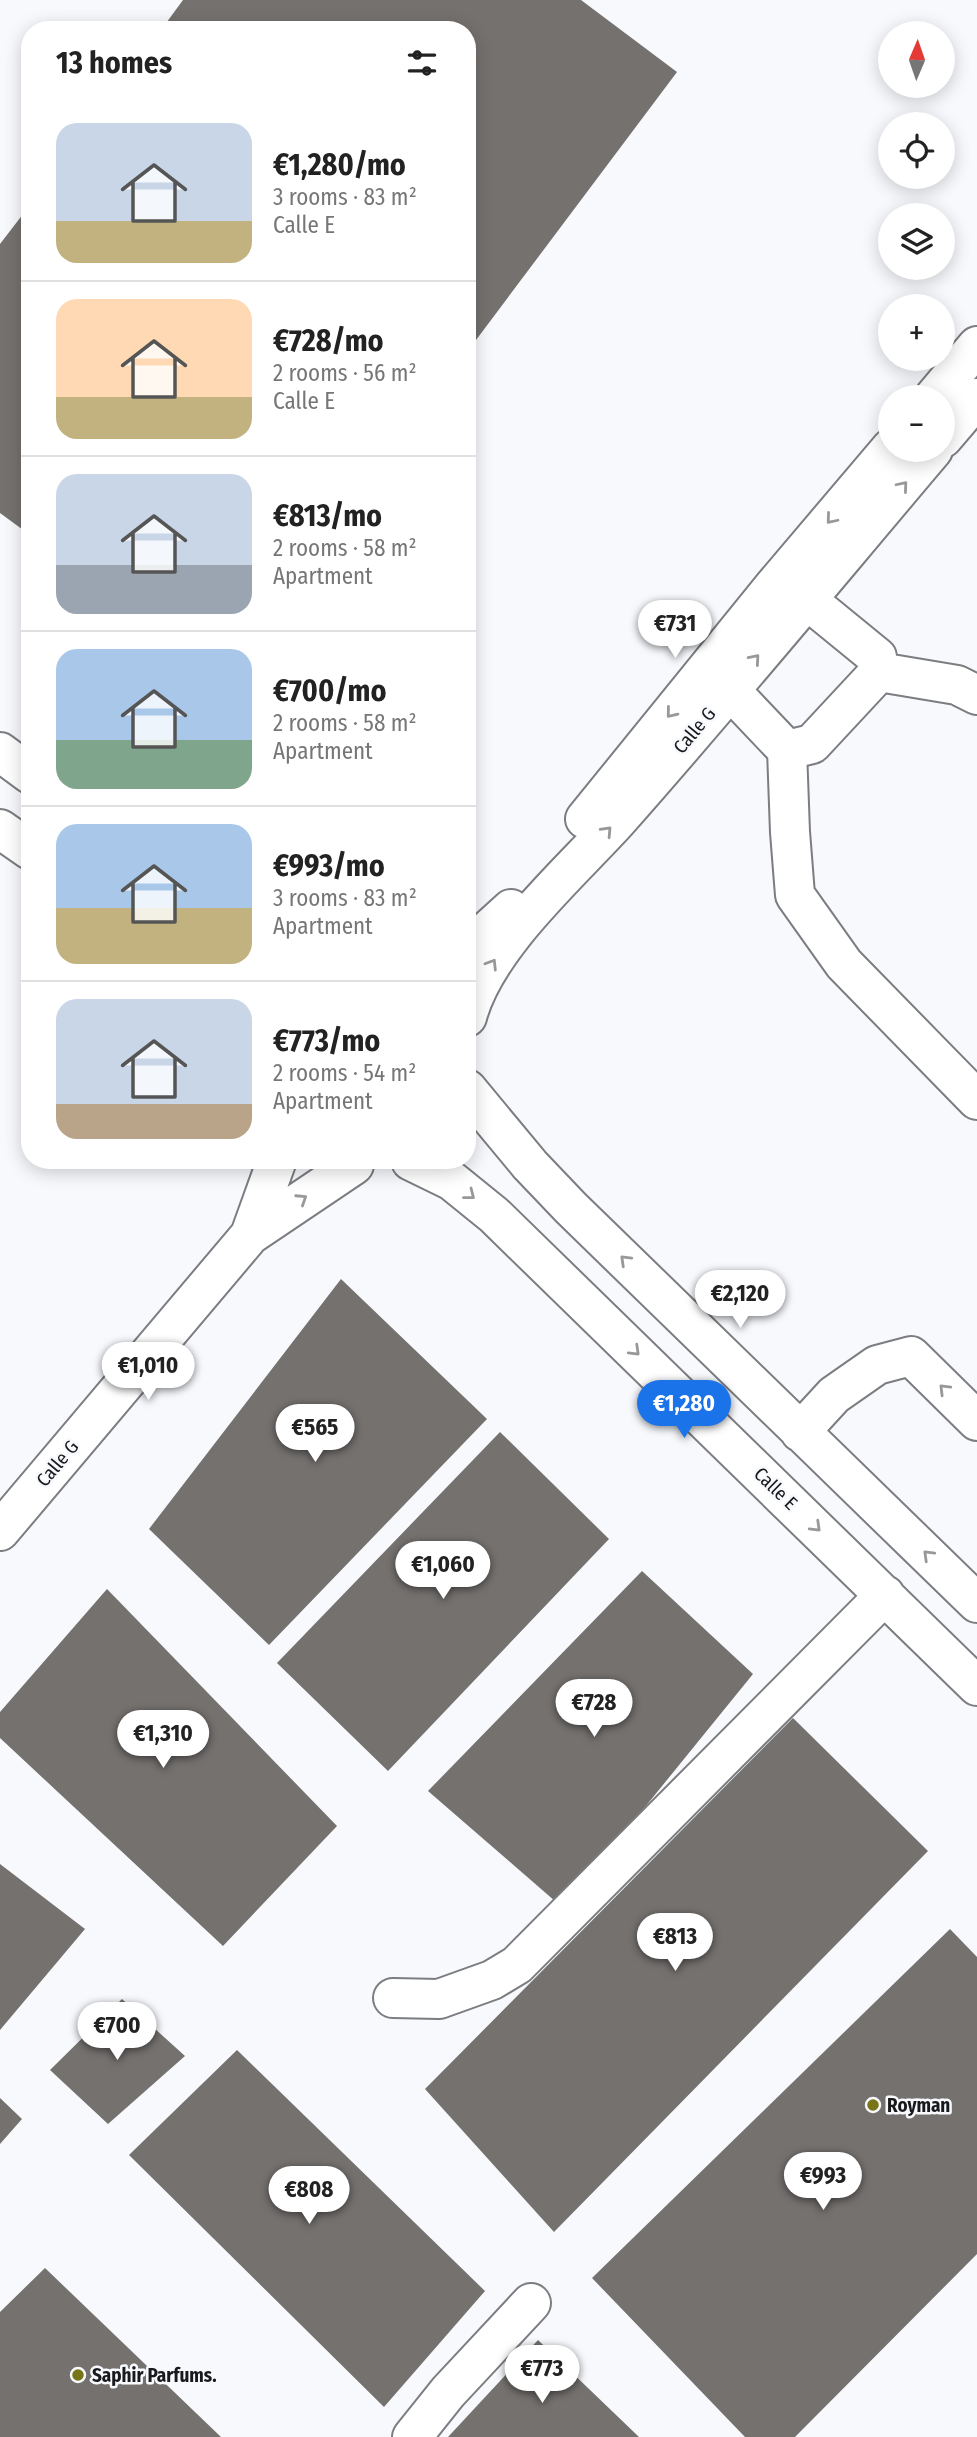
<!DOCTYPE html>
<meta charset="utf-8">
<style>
body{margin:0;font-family:"Fira Sans Condensed",sans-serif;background:#f2f2f2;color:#222;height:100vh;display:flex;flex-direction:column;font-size:26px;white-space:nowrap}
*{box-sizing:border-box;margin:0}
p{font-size:23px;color:#767676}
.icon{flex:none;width:38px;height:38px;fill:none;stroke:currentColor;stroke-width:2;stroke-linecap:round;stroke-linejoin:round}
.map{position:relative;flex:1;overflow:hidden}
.side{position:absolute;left:21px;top:21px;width:455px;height:1148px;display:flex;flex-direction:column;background:#fff;border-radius:28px;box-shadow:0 4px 18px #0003}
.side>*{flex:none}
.needle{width:46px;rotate:2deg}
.controls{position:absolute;left:878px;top:21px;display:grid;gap:14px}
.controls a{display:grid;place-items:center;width:77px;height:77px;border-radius:50%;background:#fff;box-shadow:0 4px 18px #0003;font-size:35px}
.price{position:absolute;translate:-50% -60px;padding:0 16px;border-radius:24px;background:#fff;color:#222;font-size:23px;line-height:46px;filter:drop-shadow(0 2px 4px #0008)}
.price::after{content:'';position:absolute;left:50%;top:42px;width:21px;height:16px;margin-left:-10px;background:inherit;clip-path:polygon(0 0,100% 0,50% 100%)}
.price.on{background:#1a73e8;color:#fff}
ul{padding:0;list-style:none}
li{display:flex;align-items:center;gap:21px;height:175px;padding:0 35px}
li+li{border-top:2px solid #e0e0e0}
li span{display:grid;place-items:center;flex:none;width:196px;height:140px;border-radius:21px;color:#555}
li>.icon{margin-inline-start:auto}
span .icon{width:84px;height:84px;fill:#fffc;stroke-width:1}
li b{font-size:30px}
h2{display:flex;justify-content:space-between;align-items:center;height:84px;padding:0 35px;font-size:30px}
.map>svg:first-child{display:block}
</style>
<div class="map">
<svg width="977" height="2437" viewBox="0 0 977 2437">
<rect width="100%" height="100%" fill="#f7f9fd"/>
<path fill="#74716f" d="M 183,0 L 581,0 L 677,72 L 467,352 L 467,30 L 161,30 Z
M 30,205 L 30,535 L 0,513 L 0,244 Z
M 341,1279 L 487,1419 L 269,1645 L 149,1529 Z
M 500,1432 L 609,1539 L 388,1771 L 277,1663 Z
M 642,1571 L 753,1674 L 563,1908 L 428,1791 Z
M 107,1589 L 337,1826 L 223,1946 L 0,1738 L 0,1712 Z
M 793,1718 L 928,1851 L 554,2232 L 425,2089 Z
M 0,1864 L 85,1929 L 0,2030 Z
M 950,1929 L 977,1957 L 977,2254 L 795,2437 L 745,2437 L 592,2278 Z
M 122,1999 L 185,2056 L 108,2124 L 50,2070 Z
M 237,2050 L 485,2291 L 384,2407 L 129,2155 Z
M 0,2098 L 22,2119 L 0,2144 Z
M 45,2268 L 221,2437 L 0,2437 L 0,2312 Z
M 538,2340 L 639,2437 L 448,2437 Z"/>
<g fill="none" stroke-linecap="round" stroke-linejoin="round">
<defs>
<path id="minor" d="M 934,397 L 977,346
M 943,438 L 977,398
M 879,672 L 957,685 L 977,695
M 729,689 L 787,750 L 812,744 L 879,672 L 877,657 L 806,599
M 787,750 L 790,832 L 795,895 L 844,964 L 977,1100
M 0,752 L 30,774
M 585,819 L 774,586 L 891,448
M 0,829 L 30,850
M 467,949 L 511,909
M 467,1017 C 486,946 568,875 617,821 C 725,699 828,574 933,450
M 467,1089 L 530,1165 L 571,1208 L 977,1603
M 411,1161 L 452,1181 L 494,1215 L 977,1686
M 250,1235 L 277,1160
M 800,1432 L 834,1395 L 877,1365 L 911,1356 L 977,1421
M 0,1531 L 250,1235 L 354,1165
M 393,1998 L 439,1999 L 492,1980 L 517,1965 L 885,1595
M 412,2437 L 448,2392 L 531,2303"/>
</defs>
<use href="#minor" stroke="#7b7d80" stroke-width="42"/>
<use href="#minor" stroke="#fff" stroke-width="38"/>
</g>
<defs><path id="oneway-chevron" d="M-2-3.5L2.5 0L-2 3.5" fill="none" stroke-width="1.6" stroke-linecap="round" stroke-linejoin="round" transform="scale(1.75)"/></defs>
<g stroke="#979898">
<use href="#oneway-chevron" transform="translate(903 486) rotate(-50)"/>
<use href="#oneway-chevron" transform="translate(831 519) rotate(130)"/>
<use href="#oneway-chevron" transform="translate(755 659) rotate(-49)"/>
<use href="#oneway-chevron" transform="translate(671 713) rotate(129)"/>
<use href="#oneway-chevron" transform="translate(607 831) rotate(-47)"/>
<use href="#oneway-chevron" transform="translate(492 964) rotate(-58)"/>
<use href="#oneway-chevron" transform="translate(470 1195) rotate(38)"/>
<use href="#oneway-chevron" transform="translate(302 1199) rotate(-33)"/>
<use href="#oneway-chevron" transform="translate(625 1260) rotate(-136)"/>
<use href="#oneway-chevron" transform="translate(635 1351) rotate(44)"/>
<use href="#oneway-chevron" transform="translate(944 1389) rotate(-135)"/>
<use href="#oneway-chevron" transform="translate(816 1527) rotate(44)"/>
<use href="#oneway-chevron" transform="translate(928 1555) rotate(-136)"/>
</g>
<g fill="#787418" stroke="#f7f9fd" stroke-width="2.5">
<circle cx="873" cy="2105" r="7"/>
<circle cx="78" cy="2375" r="7"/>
</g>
<g text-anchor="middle" stroke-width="5" stroke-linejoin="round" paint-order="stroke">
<g font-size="19" fill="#18191a" stroke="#f7f9fd">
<text transform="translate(694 730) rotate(-50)" y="7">Calle G</text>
<text transform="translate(57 1463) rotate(-50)" y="7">Calle G</text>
<text transform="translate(776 1488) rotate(44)" y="7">Calle E</text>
</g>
<g font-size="19" font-weight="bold" fill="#18191a" stroke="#f7f9fd" text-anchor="start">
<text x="887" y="2112">Royman</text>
<text x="92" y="2382">Saphir Parfums.</text>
</g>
</g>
</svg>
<div class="controls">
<a><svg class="needle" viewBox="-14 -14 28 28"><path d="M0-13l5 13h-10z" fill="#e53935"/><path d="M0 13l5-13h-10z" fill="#767676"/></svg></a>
<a><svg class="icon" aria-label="locate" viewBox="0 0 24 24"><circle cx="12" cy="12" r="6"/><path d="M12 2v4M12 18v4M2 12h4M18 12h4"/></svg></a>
<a><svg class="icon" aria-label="layers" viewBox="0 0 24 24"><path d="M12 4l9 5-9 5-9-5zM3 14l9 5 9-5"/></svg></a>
<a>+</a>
<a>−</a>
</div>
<b class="price" style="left:675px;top:660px">€731</b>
<b class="price" style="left:740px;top:1330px">€2,120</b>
<b class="price" style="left:148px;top:1402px">€1,010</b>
<b class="price on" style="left:684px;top:1440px">€1,280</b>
<b class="price" style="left:315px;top:1464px">€565</b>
<b class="price" style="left:443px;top:1601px">€1,060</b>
<b class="price" style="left:594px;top:1739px">€728</b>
<b class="price" style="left:163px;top:1770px">€1,310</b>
<b class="price" style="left:675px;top:1973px">€813</b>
<b class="price" style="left:117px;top:2062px">€700</b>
<b class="price" style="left:823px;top:2212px">€993</b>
<b class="price" style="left:309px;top:2226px">€808</b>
<b class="price" style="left:542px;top:2405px">€773</b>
<section class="side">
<h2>13 homes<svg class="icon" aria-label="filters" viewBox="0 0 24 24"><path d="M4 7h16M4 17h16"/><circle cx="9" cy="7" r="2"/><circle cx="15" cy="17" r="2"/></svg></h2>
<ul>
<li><span style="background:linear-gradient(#c9d6e8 70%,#c2b280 0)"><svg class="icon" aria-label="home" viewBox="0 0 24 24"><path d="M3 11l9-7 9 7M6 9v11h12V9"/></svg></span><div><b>€1,280/mo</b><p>3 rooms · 83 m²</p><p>Calle E</p></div></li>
<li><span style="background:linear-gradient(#ffd9b3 70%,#c2b280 0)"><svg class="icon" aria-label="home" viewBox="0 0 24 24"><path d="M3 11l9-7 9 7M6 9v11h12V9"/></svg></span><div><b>€728/mo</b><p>2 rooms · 56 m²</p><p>Calle E</p></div></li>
<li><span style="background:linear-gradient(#c9d6e8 65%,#9aa5b1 0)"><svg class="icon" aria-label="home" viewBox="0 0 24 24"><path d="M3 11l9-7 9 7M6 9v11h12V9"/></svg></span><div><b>€813/mo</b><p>2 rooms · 58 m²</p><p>Apartment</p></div></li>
<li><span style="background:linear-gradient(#a9c7e8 65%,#7fa58c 0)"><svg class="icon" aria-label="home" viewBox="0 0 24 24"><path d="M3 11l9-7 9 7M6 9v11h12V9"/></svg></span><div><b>€700/mo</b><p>2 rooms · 58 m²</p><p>Apartment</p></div></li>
<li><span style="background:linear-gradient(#a9c7e8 60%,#c2b280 0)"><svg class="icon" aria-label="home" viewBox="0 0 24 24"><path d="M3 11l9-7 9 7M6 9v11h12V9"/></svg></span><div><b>€993/mo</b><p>3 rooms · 83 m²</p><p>Apartment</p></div></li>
<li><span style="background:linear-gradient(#c9d6e8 75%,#b9a48a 0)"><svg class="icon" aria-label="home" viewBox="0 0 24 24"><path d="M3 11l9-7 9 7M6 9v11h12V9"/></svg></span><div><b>€773/mo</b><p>2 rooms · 54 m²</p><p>Apartment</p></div></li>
</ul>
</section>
</div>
